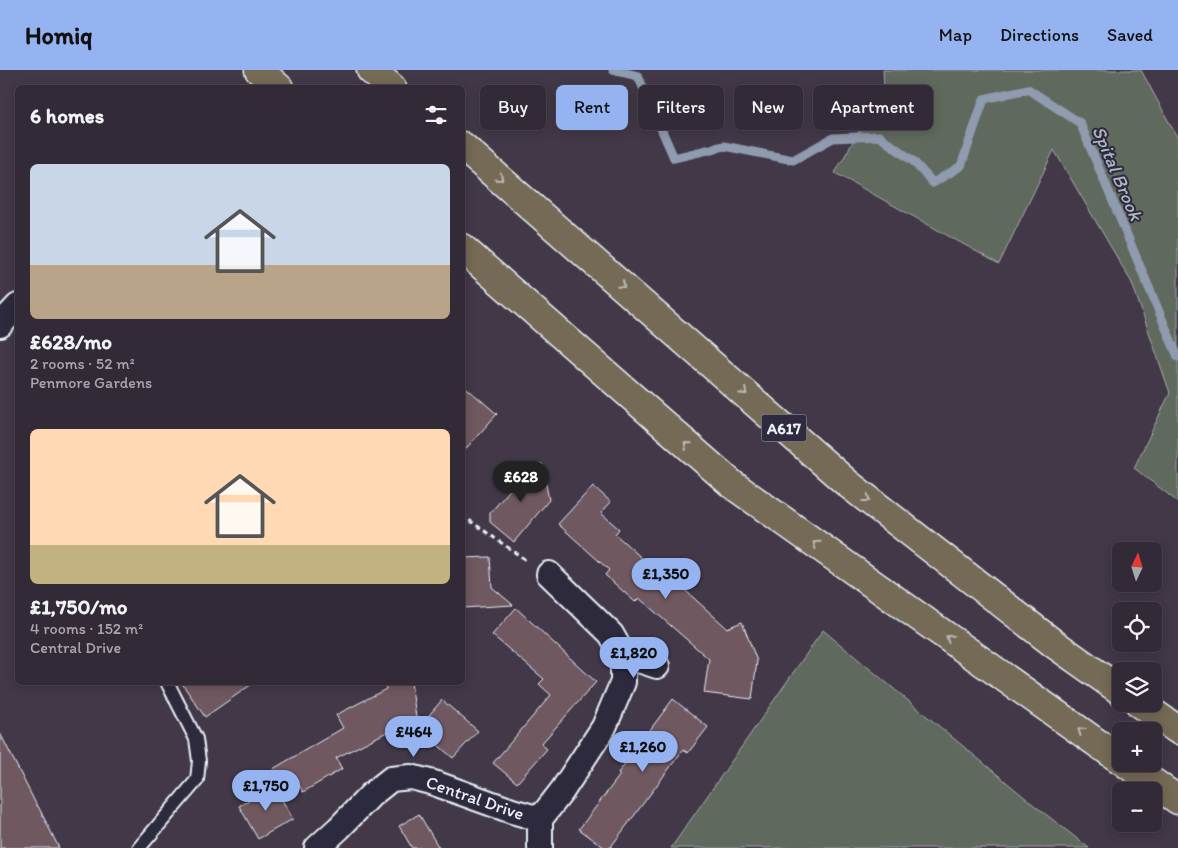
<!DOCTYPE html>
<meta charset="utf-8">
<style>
body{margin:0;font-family:Itim,sans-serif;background:#3d3642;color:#f1f3f6;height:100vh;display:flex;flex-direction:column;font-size:19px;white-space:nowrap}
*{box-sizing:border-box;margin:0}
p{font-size:16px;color:#a8a7ad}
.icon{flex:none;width:28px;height:28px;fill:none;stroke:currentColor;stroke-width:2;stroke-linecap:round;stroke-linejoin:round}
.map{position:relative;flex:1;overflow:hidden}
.drawer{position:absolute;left:15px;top:15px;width:450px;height:600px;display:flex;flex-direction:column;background:#322a36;border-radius:8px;box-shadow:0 2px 12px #0003,0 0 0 1px #4d4651}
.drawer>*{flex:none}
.hud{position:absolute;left:480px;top:15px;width:475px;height:45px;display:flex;gap:10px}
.needle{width:32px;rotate:4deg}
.buttons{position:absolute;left:1112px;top:472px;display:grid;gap:10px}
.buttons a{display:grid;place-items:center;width:50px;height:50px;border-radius:8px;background:#322a36;box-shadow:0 2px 12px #0003,0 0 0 1px #4d4651;font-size:25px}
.price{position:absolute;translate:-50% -42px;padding:0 11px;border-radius:18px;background:#95b2f1;color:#111;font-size:16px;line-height:32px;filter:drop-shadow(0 1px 2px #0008)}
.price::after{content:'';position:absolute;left:50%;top:30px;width:15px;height:11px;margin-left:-8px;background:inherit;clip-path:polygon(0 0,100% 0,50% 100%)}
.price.current{background:#222;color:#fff}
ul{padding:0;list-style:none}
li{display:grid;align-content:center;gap:10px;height:265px;padding:0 15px}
li span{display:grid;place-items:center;height:155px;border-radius:8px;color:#555}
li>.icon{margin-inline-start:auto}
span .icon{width:90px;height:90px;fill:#fffc;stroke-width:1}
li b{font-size:21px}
h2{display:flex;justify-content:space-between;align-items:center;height:60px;padding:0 15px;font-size:21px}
.pill{padding:0 18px;border-radius:8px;background:#322a36;box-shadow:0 2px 12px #0003,0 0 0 1px #4d4651;font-size:18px;line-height:45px}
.pill.current{background:#95b2f1;color:#111}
header{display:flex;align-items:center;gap:30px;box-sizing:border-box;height:70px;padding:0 25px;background:#95b2f1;color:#111}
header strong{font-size:24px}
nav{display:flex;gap:28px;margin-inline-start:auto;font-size:18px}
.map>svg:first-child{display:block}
</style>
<header>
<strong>Homiq</strong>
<nav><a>Map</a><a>Directions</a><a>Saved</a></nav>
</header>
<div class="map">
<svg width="1178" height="778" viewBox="0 0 1178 778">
<rect width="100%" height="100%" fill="#423848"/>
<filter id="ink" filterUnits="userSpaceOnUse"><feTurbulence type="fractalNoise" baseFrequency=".02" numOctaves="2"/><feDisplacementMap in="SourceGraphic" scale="10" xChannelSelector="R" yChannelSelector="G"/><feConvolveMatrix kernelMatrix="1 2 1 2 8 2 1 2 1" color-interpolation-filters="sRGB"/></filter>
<g filter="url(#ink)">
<path fill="#60695d" stroke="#a4adaa" d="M 883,0 L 1141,0 L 1178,69 L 1178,432 L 1134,398 L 1170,323 L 1132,213 L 1054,80 L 999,194 L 835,103 L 884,18 Z
M 823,560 L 1034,735 L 1089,778 L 671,778 Z"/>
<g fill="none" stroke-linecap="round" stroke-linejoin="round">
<path stroke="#8f9bae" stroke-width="9" d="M 613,0 L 638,6 L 674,88 L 724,76 L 793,90 L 833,68 L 879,66 L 913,91 L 933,113 L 961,96 L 984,29 L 1028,19 L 1080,53 L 1178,287"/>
</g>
<path fill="#705861" stroke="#e8f1f8" d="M 462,314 L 497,344 L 462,383 Z
M 542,394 L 549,430 L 514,472 L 490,452 L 490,443 L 521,407 L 519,399 Z
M 593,416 L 611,432 L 601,443 L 619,459 L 615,464 L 645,491 L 672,516 L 676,512 L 727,558 L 742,552 L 757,591 L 752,629 L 704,623 L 709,589 L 639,528 L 635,532 L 605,505 L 609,500 L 558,454 Z
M 490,487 L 492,517 L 513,535 L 462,538 L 462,488 Z
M 516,538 L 596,612 L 541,674 L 547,679 L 517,713 L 493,693 L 551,625 L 539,614 L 544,609 L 492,565 Z
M 181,612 L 255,612 L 205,647 Z
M 385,612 L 411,612 L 416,647 L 336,688 L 342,699 L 303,722 L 296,709 L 282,716 L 273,699 L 343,658 L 336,645 L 386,619 Z
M 673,629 L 708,657 L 688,683 L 683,680 L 610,778 L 605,778 L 579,759 L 620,705 L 618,703 Z
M 442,630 L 478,661 L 453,688 L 418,658 Z
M 0,663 L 37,736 L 38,736 L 59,778 L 0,778 Z
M 274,716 L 293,749 L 258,769 L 239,736 Z
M 419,744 L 439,778 L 412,778 L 399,756 Z"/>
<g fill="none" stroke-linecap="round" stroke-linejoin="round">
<defs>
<path id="lane" d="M 139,778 L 197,710 L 199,691 L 196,669 L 167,612"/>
<path id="street" d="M 0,255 L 18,236
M 623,585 L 657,596
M 317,778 L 339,758 L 371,725 L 391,709 L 411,707 L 434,713 L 512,741 L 540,749
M 540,778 L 540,749 L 562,721 L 604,657 L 623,612 L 623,585 L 611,564 L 549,504"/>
<path id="highway" d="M 259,0 L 279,18
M 371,0 L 392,18
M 462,76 L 847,413 L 1053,573 L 1121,621
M 462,178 L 733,415 L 1121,690
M 1140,634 L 1178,660
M 1127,694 L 1178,730"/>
</defs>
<use href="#lane" stroke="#e8f1f8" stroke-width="16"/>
<use href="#street" stroke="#e8f1f8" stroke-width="28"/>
<use href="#highway" stroke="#e8f1f8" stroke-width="31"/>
<path stroke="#e8f1f8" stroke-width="3" stroke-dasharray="5 4" stroke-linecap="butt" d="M 462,445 L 527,491"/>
<use href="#lane" stroke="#2f2a3d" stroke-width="12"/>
<use href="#street" stroke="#2f2a3d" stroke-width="24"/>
<use href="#highway" stroke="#756a55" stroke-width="28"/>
</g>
<defs><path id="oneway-chevron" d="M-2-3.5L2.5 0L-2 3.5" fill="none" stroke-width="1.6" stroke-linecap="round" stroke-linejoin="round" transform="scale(1.25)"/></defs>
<g stroke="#babbb7">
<use href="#oneway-chevron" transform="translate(500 108) rotate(41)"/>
<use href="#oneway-chevron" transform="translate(622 215) rotate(41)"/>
<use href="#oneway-chevron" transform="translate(744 322) rotate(42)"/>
<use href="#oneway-chevron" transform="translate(687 375) rotate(-139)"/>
<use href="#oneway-chevron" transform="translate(867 429) rotate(38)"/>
<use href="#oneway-chevron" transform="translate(816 474) rotate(-145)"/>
<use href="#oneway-chevron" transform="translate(949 568) rotate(-145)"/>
<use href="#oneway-chevron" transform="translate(1081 661) rotate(-145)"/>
</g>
</g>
<g text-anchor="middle" stroke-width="4" stroke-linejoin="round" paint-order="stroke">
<rect fill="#2f2a3d" stroke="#b0b5c0" stroke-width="1" x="761.5" y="344.5" width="45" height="27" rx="4"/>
<g font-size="16" font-weight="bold" fill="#e8f1f8">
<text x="784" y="364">A617</text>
</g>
<g font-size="18" fill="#e8f1f8" stroke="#2f2a3d">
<text transform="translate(475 728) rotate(19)" y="6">Central Drive</text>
</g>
<g font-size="19" font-style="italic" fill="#adb8c7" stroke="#2f2a3d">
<text transform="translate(1118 103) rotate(67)" y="7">Spital Brook</text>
</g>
</g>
</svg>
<div class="buttons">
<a><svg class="needle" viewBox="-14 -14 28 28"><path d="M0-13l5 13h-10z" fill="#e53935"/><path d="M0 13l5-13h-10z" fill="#a8a7ad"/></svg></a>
<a><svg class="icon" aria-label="locate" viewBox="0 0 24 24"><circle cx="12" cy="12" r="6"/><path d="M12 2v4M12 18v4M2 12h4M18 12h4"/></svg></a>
<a><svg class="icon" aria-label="layers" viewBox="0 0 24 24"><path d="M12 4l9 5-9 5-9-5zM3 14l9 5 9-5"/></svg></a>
<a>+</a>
<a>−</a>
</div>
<b class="price current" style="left:521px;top:433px">£628</b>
<b class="price" style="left:666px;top:530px">£1,350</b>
<b class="price" style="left:634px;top:609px">£1,820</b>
<b class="price" style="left:414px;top:688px">£464</b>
<b class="price" style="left:643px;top:703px">£1,260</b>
<b class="price" style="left:266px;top:742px">£1,750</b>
<div class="hud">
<a class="pill">Buy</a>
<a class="pill current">Rent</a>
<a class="pill">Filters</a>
<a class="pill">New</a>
<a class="pill">Apartment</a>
</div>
<section class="drawer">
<h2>6 homes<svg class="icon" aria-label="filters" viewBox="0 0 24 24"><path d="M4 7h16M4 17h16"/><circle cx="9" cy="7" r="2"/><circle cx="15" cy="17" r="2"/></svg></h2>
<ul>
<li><span style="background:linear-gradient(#c9d6e8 65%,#b9a48a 0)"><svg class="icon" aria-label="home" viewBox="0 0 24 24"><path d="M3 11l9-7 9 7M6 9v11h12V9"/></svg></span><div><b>£628/mo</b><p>2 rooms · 52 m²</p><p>Penmore Gardens</p></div></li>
<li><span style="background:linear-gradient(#ffd9b3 75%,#c2b280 0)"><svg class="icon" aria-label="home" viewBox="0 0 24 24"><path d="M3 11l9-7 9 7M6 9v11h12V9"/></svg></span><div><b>£1,750/mo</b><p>4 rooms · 152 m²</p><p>Central Drive</p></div></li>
</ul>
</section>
</div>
